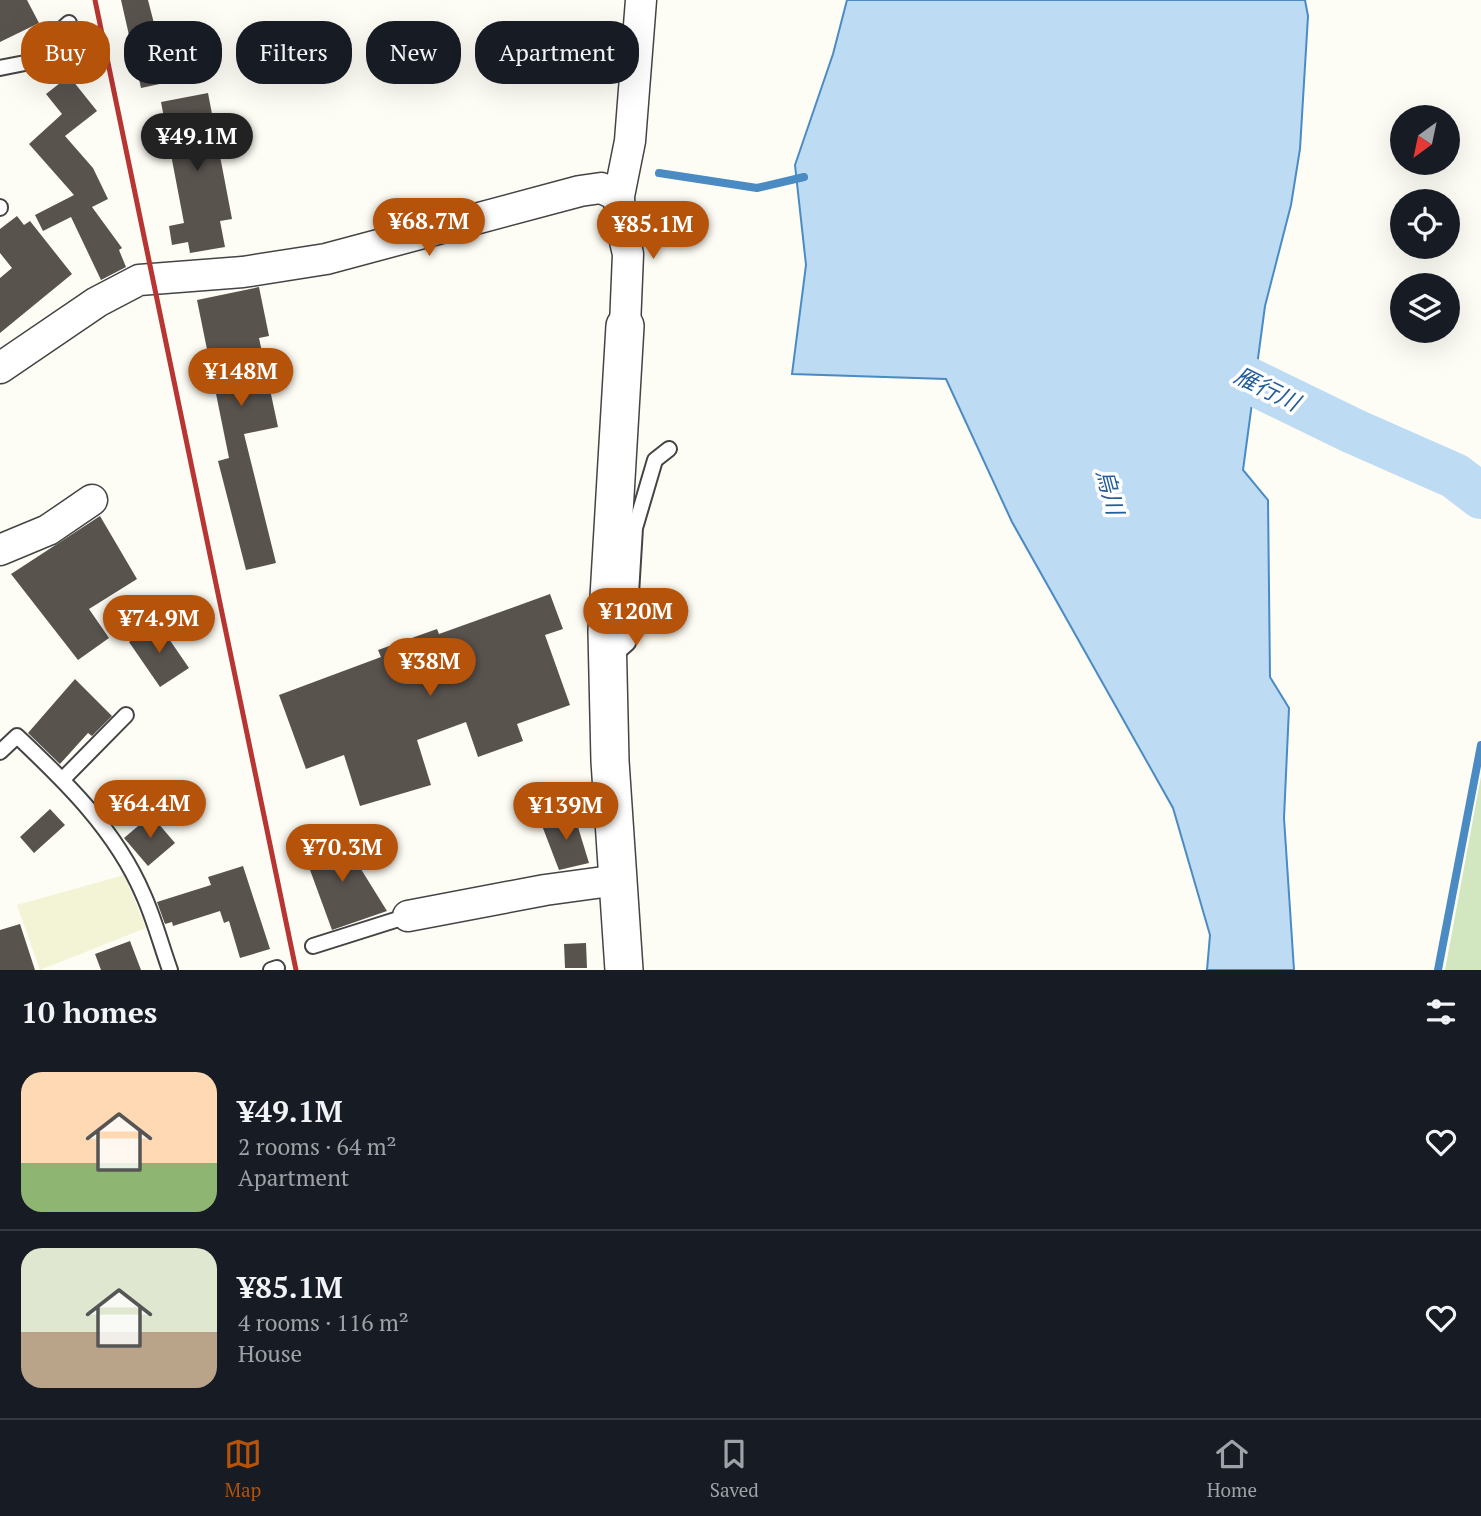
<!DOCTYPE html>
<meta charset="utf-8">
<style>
body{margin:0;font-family:"PT Serif","Noto Sans JP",serif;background:#20242c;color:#f1f3f6;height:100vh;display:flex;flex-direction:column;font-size:26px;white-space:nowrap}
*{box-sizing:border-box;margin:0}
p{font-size:23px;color:#9ea1a6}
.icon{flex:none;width:38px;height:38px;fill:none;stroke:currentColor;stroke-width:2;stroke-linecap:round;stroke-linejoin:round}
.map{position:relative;height:970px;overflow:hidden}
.side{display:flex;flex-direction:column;background:#171b24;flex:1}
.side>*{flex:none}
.hud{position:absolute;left:21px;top:21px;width:700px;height:63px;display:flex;gap:14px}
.needle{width:46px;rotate:213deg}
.buttons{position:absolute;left:1390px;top:105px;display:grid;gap:14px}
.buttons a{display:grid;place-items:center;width:70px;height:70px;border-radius:50%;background:#171b24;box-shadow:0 7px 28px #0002;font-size:35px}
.price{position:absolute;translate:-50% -60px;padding:0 16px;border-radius:24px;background:#b45309;color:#fff;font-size:23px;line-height:46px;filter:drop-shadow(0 2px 4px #0008)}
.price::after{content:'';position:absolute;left:50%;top:42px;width:21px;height:16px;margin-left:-10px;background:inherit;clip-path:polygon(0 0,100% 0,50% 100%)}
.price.on{background:#222;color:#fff}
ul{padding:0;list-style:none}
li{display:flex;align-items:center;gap:21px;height:175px;padding:0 21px}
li+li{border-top:2px solid #363941}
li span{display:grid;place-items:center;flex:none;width:196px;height:140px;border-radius:21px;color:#555}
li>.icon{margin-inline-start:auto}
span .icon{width:84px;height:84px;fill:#fffc;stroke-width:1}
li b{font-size:30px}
h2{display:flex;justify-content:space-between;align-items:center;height:84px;padding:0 21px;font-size:30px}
.tag{padding:0 24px;border-radius:28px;background:#171b24;box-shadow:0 7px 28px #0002;font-size:24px;line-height:63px}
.tag.on{background:#b45309;color:#fff}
.tab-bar{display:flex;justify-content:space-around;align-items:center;height:98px;border-top:2px solid #363941;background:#171b24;font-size:19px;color:#9ea1a6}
.tab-bar a{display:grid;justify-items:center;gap:4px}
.tab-bar .on{color:#b45309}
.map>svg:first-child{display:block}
</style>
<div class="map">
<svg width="1481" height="970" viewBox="0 0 1481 970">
<rect width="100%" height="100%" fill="#fefdf5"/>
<path fill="#f3f3d6" d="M 124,875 L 146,928 L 40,970 L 17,905 Z"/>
<path fill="#d2e7c0" d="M 1481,776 L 1481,970 L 1445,970 Z"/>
<path fill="#bddbf2" stroke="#4a8bc3" stroke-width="2" d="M 847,0 L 1305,0 L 1308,16 L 1300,149 L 1291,205 L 1265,306 L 1243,470 L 1268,500 L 1270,677 L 1289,708 L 1284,818 L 1294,970 L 1207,970 L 1210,935 L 1173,808 L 1012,522 L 946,379 L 792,374 L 806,265 L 795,165 L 833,54 Z"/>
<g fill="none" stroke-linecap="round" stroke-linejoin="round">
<path stroke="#4a8bc3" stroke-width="8" d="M 659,173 L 757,188 L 804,177
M 1438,970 L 1481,745"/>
<path stroke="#bddbf2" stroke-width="46" d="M 1199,356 L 1353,431 L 1455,476 L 1481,496"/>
</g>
<path fill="#59534e" d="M 0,0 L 27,0 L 39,23 L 0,42 Z
M 121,0 L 148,0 L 169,82 L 141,88 Z
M 79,46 L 92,67 L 75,77 L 62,57 Z
M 69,76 L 97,111 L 65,136 L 93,168 L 108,199 L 92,207 L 122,248 L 119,250 L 126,267 L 101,280 L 71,217 L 43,231 L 35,215 L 74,195 L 29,144 L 62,114 L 46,94 Z
M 208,93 L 232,219 L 220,221 L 225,247 L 190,253 L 188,242 L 172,245 L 169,226 L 184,223 L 161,102 Z
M 17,216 L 24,225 L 30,221 L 72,274 L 0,333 L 0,278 L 12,268 L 0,253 L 0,229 Z
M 259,287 L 269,336 L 259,338 L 278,427 L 244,434 L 276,563 L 246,570 L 218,461 L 229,458 L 197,300 Z
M 100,516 L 137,579 L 89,609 L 109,638 L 78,660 L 11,574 Z
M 550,594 L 563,629 L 545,635 L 570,705 L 517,724 L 523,741 L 478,757 L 466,722 L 417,740 L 431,785 L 360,806 L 344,755 L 306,769 L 279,695 L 381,657 L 378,650 L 437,629 L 439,634 Z
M 158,623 L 189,668 L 160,687 L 129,642 Z
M 75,679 L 112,716 L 92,736 L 88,733 L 60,764 L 28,733 Z
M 50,809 L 65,825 L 34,853 L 20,837 Z
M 574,814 L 589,863 L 559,870 L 541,823 Z
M 151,815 L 175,843 L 148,866 L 124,838 Z
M 341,837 L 387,911 L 332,930 L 302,848 Z
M 243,866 L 270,949 L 240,958 L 229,921 L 224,923 L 220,911 L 173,926 L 172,922 L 165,924 L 157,902 L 211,885 L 208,877 Z
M 20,924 L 35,970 L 0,970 L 0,930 Z
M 130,941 L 141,970 L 101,970 L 95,954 Z
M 586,943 L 587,968 L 565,968 L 564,944 Z"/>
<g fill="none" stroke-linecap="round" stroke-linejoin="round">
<defs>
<path id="service" d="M 0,68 L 25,63 L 69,23
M 0,208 L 0,207
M 611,658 L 628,643 L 635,528 L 655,460 L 669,449
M 0,752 L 17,736 C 66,782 116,831 143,894 C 154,918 161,945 170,970
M 63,779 L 126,715
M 313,946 L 408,916
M 271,970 L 277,968"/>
<path id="minor" d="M 625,326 L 628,254 L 620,220 L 619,196 L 630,141 L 641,0
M 0,368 L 97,302 L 139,280 L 243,272 L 326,259 L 580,191 L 601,188 L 619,196
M 0,550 L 48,530 L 92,500
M 408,916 L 545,890 L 618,880"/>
<path id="tertiary" d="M 624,970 L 610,761 L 607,631 L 625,326"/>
</defs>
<use href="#service" stroke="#444" stroke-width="18"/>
<use href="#minor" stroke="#444" stroke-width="33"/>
<use href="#tertiary" stroke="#444" stroke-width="40"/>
<use href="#service" stroke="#fff" stroke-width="14"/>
<use href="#minor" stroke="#fff" stroke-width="30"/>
<use href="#tertiary" stroke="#fff" stroke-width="37"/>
<path stroke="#b73533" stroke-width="5" d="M 95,0 L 296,970"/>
</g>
<g text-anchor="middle" stroke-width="7" stroke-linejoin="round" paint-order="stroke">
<g font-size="23" font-style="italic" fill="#235e9a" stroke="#fff">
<text transform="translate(1267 389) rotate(26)" y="8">雁行川</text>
<text transform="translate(1110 492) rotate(75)" y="8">烏川</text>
</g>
</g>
</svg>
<div class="buttons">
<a><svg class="needle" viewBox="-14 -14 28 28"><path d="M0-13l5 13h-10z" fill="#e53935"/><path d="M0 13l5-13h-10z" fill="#9ea1a6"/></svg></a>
<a><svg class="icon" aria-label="locate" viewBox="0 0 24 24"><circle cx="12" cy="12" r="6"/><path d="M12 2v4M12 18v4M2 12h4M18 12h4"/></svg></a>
<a><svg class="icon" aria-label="layers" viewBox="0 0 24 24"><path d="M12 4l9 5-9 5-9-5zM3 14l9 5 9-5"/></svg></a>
</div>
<b class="price on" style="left:197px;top:173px">¥49.1M</b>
<b class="price" style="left:429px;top:258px">¥68.7M</b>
<b class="price" style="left:653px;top:261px">¥85.1M</b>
<b class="price" style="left:241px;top:408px">¥148M</b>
<b class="price" style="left:636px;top:648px">¥120M</b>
<b class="price" style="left:159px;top:655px">¥74.9M</b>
<b class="price" style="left:430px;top:698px">¥38M</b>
<b class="price" style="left:150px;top:840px">¥64.4M</b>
<b class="price" style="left:566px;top:842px">¥139M</b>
<b class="price" style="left:342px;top:884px">¥70.3M</b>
<div class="hud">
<a class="tag on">Buy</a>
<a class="tag">Rent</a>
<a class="tag">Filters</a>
<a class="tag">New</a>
<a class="tag">Apartment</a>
</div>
</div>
<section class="side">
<h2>10 homes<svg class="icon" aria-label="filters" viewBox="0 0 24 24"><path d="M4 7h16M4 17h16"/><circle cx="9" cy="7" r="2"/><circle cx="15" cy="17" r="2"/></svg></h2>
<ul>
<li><span style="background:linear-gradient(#ffd9b3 65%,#8fb573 0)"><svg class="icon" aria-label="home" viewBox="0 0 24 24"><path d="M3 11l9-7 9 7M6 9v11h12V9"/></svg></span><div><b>¥49.1M</b><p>2 rooms · 64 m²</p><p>Apartment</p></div><svg class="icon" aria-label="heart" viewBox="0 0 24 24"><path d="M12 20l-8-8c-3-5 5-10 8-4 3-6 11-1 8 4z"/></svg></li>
<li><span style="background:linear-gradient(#dfe7d0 60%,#b9a48a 0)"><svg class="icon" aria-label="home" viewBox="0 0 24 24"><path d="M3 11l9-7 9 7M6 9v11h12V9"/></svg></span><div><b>¥85.1M</b><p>4 rooms · 116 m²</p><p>House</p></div><svg class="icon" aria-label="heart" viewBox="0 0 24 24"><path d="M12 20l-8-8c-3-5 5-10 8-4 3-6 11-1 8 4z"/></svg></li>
</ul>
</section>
<nav class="tab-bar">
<a class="on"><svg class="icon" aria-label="map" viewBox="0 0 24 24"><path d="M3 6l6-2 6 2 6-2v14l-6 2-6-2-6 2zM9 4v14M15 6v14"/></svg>Map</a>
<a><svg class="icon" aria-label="saved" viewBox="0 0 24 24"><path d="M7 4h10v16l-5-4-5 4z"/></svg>Saved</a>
<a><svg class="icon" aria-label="home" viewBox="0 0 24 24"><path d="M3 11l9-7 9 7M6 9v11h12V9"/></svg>Home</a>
</nav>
